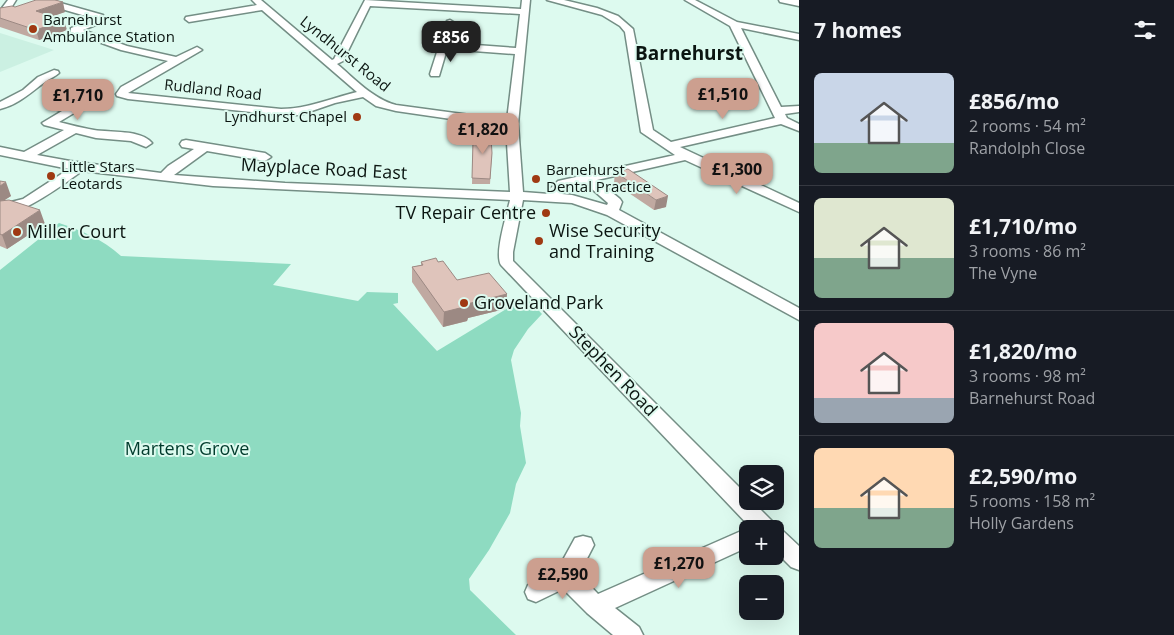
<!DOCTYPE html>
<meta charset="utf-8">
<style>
body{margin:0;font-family:"Open Sans",sans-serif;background:#20242c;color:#f1f3f6;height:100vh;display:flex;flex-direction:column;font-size:19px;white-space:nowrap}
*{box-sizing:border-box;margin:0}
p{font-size:16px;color:#9ea1a6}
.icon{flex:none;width:28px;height:28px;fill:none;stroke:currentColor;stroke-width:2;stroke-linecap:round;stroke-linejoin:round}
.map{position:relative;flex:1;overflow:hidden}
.sheet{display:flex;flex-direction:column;background:#171b24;width:375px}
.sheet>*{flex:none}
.controls{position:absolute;left:739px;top:465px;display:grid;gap:10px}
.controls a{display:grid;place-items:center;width:45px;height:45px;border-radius:8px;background:#171b24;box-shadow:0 5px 20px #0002;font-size:25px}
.price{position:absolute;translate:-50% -42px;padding:0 11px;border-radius:10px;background:#cc9f8f;color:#111;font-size:16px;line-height:32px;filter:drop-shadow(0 1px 2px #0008)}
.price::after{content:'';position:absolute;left:50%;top:30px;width:15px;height:11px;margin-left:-8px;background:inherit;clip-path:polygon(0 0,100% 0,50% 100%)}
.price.active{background:#222;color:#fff}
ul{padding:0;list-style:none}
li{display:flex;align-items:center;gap:15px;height:125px;padding:0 15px}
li+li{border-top:1px solid #363941}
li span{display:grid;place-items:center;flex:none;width:140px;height:100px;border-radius:8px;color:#555}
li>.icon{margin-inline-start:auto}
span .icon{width:60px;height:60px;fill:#fffc;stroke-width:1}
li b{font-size:21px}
h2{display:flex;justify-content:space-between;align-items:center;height:60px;padding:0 15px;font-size:21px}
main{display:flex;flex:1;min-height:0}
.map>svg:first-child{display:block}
</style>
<main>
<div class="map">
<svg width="799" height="635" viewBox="0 0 799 635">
<rect width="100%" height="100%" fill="#ddfaef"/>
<path fill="#cbf0e2" d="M 0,33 L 54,50 L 0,72 Z"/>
<path fill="#8edbc1" d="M 59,223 C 83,231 102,239 121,256 L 291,264 L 273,285 L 358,301 L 367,292 L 398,293 L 398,303 L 393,304 L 437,351 L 526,297 L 542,314 L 528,329 L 514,350 L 511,360 L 521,413 L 520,426 L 526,463 L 516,484 L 510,513 L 489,550 L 469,579 L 470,590 L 516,635 L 0,635 L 0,270 Z"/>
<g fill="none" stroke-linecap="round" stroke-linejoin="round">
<defs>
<path id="minor" d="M 8,0 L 16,0 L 11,8 L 13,11 L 9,14 L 2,8 Z
M 40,0 L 50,0 L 103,15 L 103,22 L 83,30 L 127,46 L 176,57 L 197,47 L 202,50 L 128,93 L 281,109 C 307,109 332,98 357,92 L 262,10 L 189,22 L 185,19 L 186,17 L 257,5 L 252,0 L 261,0 L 332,60 L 334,59 L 365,0 L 521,9 L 522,0 L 530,0 L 518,124 L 523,192 L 549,194 L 550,189 L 558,181 L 675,155 L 641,132 L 625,32 L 620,26 L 602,15 L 547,0 L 564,0 L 597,8 L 618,16 L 633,29 L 653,130 L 671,142 L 775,118 L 730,26 L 685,0 L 695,0 L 737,22 L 799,34 L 799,40 L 741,28 L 781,107 L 799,106 L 799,112 L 785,114 L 787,118 L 799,124 L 799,131 L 781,124 L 680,147 L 799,203 L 799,212 L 685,160 L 597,180 L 620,199 L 622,202 L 619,210 L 799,308 L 799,320 L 607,215 L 572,203 L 523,200 L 513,252 L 513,261 L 748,496 L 748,501 L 752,501 L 774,523 L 776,528 L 783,531 L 799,546 L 799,570 L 791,567 L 775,551 L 775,529 L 752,529 L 501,265 C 494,254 507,214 510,200 L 213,186 L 82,171 C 67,182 18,218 1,214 L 1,208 L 11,202 L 23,199 L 69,169 L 0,155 L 0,147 L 24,152 L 64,130 L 44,125 L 42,123 L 62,111 L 51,108 L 49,106 L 62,99 L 67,102 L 65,105 L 72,107 L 74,113 L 59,122 C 71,125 82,128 94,130 C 111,133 140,129 152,143 L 146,147 L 131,141 L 96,138 L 76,133 L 37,155 L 70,161 L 161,173 L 168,166 L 194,149 L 182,147 L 180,144 L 182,141 L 186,140 L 265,153 L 271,157 L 265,161 L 207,151 L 174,175 L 285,183 L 510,192 L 506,127 L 396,111 L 376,106 L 363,97 L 335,103 L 300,115 L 281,115 L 128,99 L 117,96 L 116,94 L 121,87 L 168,61 L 121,50 L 71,32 L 71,28 L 96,19 L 41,3 ZM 370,6 L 520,14 L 516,48 L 449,43 L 455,23 L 450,20 L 447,21 L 430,74 L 431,76 L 439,76 L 447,49 L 515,54 L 507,120 L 396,105 C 373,99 355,79 337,64 L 343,61 ZM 585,183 L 608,203 L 607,205 L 572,195 L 562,194 L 567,187 Z
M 779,0 L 799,0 L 799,6 L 780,2 Z
M 54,70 L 58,71 L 59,73 C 55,77 50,78 45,82 C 31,92 18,105 0,109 L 0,102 L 23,90 L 38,77 Z
M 748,528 L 750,529 L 748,529 L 748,547 L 615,608 L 639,627 L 643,635 L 613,635 L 587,613 L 563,589 L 536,602 L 528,599 L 525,592 L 528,585 L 558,569 L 575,538 L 583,536 L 591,538 L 594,545 L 579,574 L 598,594 Z"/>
</defs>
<use href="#minor" stroke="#748e85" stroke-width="3"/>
<use href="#minor" fill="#fff" fill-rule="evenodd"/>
</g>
<path fill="#c0a9a1" d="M 15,7 L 65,12 L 53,16 L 67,30 L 39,40 L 0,27 L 0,8 Z
M 473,141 L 492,153 L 490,184 L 472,184 Z
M 615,172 L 666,207 L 654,210 L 614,183 Z
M 0,181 L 11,196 L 3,201 L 45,224 L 7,249 L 0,246 Z
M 421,262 L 438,262 L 457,280 L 507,294 L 505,309 L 468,318 L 467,321 L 443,327 L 412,282 L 412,267 L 421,265 Z"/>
<path fill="#9c8983" d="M 63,2 L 65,12 L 39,21 L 36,11 Z
M 64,20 L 67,30 L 39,40 L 36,30 Z
M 6,182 L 11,196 L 0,203 L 0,186 Z
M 668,196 L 666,207 L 654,210 L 656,200 Z
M 40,210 L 45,224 L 7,249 L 2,235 Z
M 507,294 L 505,309 L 468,318 L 467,321 L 443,327 L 444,312 L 467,304 Z"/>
<path fill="#dfc4bb" stroke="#9c8983" d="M 36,0 L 55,0 L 63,2 L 36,11 L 64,20 L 36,30 L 0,18 L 0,8 L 12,6 L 15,7 Z
M 490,122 L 492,153 L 490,179 L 472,178 L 473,141 L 477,141 L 478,135 Z
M 628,169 L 668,196 L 656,200 L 615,172 Z
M 0,181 L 6,182 L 0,186 Z
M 9,200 L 40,210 L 2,235 L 0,234 L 0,201 Z
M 436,258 L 438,262 L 443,261 L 457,280 L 489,273 L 507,294 L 467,304 L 468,306 L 444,312 L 412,267 L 423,265 L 421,262 Z"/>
<g fill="#9f3912" stroke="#ddfaef" stroke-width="2">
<circle cx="33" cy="29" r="5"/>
<circle cx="357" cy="117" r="5"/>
<circle cx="51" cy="176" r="5"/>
<circle cx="536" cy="179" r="5"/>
<circle cx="546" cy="213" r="5"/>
<circle cx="17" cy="232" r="5"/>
<circle cx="539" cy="241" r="5"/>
<circle cx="464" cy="303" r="5"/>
</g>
<g text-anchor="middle" stroke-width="4" stroke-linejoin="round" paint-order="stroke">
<g font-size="15" fill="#0b1511" stroke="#ddfaef" text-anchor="start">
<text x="43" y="25">Barnehurst<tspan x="43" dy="17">Ambulance Station</tspan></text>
<text x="347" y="122" text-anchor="end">Lyndhurst Chapel</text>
<text x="61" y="172">Little Stars<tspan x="61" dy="17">Leotards</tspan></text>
<text x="546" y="175">Barnehurst<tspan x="546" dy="17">Dental Practice</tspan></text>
</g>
<g font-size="15" fill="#0b1511" stroke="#ddfaef">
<text transform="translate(345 54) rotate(39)" y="5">Lyndhurst Road</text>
<text transform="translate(213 90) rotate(6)" y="5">Rudland Road</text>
</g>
<g font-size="18" fill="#0b1511" stroke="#ddfaef">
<text transform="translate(324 169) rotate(3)" y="6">Mayplace Road East</text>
<text transform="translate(613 371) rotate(46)" y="6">Stephen Road</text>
</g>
<g font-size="18" fill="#0b1511" stroke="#ddfaef" text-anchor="start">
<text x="536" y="219" text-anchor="end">TV Repair Centre</text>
<text x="549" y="237">Wise Security<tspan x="549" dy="21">and Training</tspan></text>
<text x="27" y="238">Miller Court</text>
<text x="474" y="309">Groveland Park</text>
</g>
<g font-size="18" fill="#003b2c" stroke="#ddfaef">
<text x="187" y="455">Martens Grove</text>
</g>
<g font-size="19" font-weight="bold" fill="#0b1511" stroke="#ddfaef">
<text x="689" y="60">Barnehurst</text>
</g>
</g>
</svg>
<div class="controls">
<a><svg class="icon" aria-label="layers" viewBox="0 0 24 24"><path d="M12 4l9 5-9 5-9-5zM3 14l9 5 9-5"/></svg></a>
<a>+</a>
<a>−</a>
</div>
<b class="price active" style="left:451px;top:63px">£856</b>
<b class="price" style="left:723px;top:120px">£1,510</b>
<b class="price" style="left:78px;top:121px">£1,710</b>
<b class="price" style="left:483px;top:155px">£1,820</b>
<b class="price" style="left:737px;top:195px">£1,300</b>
<b class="price" style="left:679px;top:589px">£1,270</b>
<b class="price" style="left:563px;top:600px">£2,590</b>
</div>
<section class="sheet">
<h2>7 homes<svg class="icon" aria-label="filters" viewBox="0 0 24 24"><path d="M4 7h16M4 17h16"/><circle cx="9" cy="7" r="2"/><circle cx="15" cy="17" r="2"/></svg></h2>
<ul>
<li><span style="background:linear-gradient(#c9d6e8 70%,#7fa58c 0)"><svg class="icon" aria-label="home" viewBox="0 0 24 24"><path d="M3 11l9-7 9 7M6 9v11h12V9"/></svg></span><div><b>£856/mo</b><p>2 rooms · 54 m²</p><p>Randolph Close</p></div></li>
<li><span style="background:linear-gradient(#dfe7d0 60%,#7fa58c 0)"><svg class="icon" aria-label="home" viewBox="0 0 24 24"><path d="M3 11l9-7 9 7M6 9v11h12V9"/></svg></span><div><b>£1,710/mo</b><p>3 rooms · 86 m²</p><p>The Vyne</p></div></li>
<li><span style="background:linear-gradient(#f6c9c9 75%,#9aa5b1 0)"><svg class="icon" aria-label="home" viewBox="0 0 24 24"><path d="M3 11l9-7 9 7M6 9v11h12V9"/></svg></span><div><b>£1,820/mo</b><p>3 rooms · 98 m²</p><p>Barnehurst Road</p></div></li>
<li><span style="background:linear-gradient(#ffd9b3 60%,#7fa58c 0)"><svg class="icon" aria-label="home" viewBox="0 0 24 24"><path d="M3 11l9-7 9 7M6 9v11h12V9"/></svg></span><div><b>£2,590/mo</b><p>5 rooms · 158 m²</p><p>Holly Gardens</p></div></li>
</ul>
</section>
</main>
